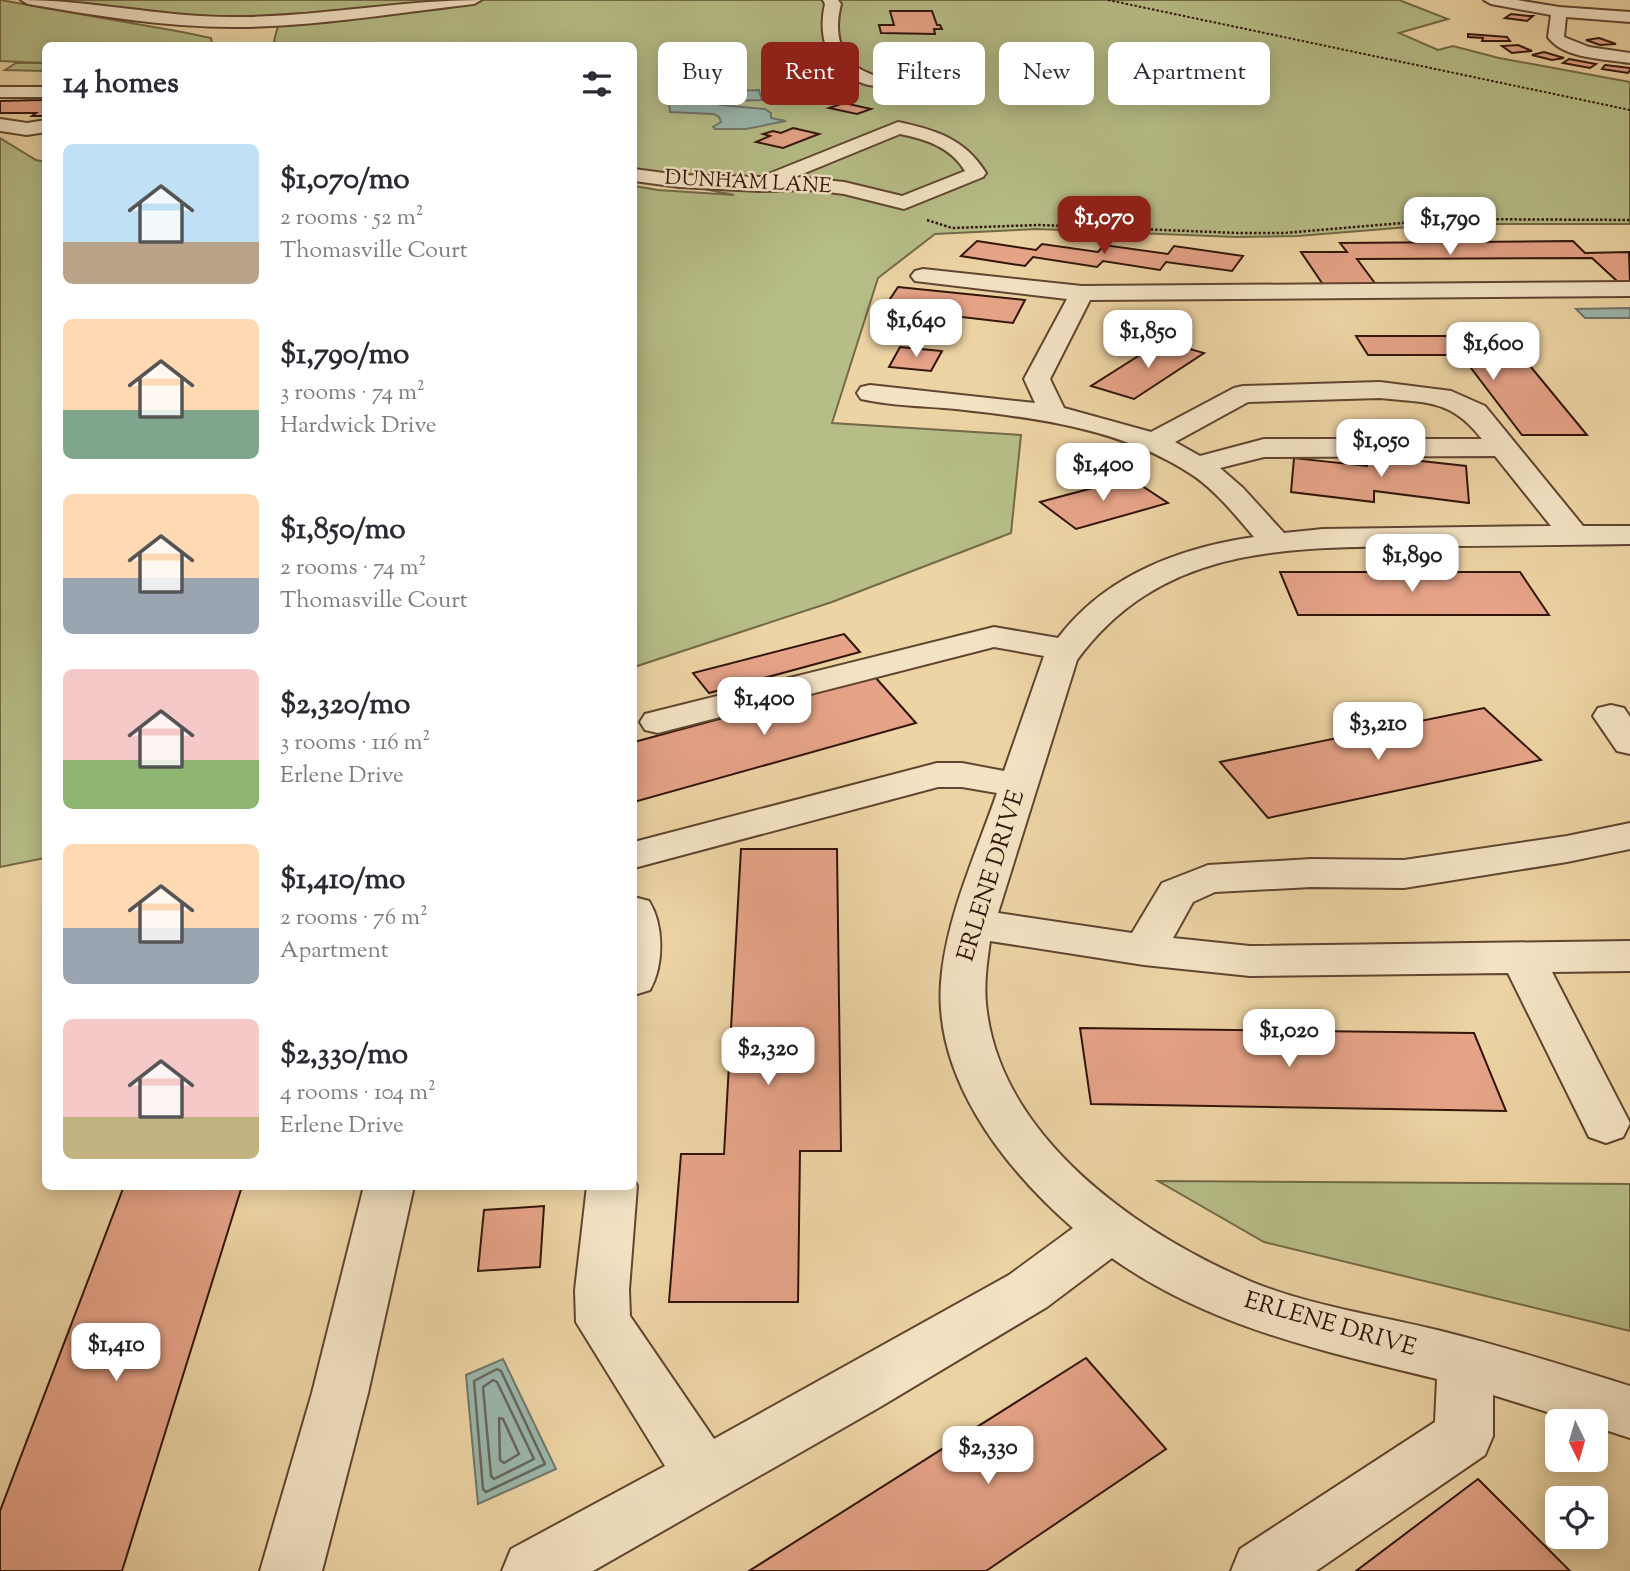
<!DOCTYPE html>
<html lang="en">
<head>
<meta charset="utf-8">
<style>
	:root { --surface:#fff; --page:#f2f2f3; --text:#2b2b33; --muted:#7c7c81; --accent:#8f2418 }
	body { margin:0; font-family:"Sorts Mill Goudy",serif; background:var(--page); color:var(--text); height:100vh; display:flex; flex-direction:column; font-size:26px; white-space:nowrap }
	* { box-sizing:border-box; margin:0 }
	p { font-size:23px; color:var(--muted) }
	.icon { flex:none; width:38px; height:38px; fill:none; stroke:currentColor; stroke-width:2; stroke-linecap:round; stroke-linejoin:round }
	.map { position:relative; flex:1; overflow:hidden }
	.panel { position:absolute; left:42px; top:42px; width:595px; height:1148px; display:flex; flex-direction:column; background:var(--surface); border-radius:10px; box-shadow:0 4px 18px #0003 }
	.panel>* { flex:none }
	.top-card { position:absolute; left:658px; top:42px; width:665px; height:63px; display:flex; gap:14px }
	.needle { width:46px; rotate:175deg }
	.fabs { position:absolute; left:1545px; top:1409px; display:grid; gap:14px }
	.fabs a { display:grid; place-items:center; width:63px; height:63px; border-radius:10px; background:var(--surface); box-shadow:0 4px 18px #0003; font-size:35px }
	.price { position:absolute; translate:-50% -60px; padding:0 16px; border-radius:14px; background:#fff; color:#222; font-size:23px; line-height:46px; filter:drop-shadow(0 2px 4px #0008) }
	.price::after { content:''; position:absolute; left:50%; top:42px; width:21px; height:16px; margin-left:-10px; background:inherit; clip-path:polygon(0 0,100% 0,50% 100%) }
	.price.on { background:var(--accent); color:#fff }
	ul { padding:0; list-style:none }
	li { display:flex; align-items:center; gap:21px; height:175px; padding:0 21px }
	li span { display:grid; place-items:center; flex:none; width:196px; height:140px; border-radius:10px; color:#555 }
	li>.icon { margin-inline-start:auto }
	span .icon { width:84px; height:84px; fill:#fffc; stroke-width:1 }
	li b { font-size:30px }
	h2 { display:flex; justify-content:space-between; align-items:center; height:84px; padding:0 21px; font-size:30px }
	.pill { padding:0 24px; border-radius:10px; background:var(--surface); box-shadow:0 4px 18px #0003; font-size:24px; line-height:63px }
	.pill.on { background:var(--accent); color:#fff }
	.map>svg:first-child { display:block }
	.green { fill:#b6bd87; stroke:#746948; stroke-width:2 }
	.water { fill:#9ab7ac; stroke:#70766b; stroke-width:2 }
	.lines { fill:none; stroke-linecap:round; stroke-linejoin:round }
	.shore { stroke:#66665b; stroke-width:2.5 }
	.building { fill:#e6a388; stroke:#32150a; stroke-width:2 }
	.minor-casing { stroke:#614530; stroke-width:4 }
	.path-far1 { stroke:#32150a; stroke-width:2; stroke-dasharray:2.5 2; stroke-linecap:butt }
	.path { stroke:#32150a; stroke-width:2.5; stroke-dasharray:2.5 2; stroke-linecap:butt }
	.minor { fill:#f3e3c4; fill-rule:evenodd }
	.labels { text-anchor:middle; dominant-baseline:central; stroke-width:5; stroke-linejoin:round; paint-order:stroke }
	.far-street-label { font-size:21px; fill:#32150a; stroke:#f3e3c4 }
	.street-label { font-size:24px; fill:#32150a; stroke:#f3e3c4 }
</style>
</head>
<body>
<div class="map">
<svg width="1630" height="1571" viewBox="0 0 1630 1571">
	<rect width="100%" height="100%" fill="#edd4a4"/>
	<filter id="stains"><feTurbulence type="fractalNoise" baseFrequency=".00286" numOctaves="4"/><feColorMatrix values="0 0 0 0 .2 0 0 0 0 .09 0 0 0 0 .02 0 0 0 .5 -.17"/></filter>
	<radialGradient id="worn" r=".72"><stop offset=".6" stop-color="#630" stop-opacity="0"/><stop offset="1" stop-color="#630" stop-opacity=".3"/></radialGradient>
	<g class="green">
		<polygon points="0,0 182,32 211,38 212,45 46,46 45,71 5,70 16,63 43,63 0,61"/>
		<polygon points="28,0 1399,0 1448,19 1399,33 1438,50 1453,46 1499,58 1630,82 1630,224 1446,224 1298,236 1236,237 1037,229 935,234 878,278 832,423 1021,435 1011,533 832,602 634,667 634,186 658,190 734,195 634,175 634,46 278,45 274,41 279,22 78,9"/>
		<polygon points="0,138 36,160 46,162 45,858 0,867"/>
		<polygon points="1158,1181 1630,1184 1630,1331 1264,1242"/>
	</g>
	<g class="water">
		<polygon points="759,90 762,100 729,101 721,105 765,109 771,113 771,118 786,121 746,129 715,129 713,127 721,122 719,117 714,114 670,112 669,103 699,102 697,92"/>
		<polygon points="1630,308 1630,318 1585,318 1576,309"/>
		<polygon points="503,1359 556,1469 478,1504 466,1375"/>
	</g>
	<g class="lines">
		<g class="shore">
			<polygon points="497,1369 501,1371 545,1464 486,1492 483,1489 474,1381"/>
			<polygon points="493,1380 497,1382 534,1459 494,1479 491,1476 483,1387"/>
			<polygon points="499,1418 503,1419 519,1454 504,1463 500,1460"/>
		</g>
	</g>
	<g class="building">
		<polygon points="890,11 932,11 937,25 940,25 942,29 934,29 935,34 881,33 879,25 894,25"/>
		<polygon points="1511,14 1528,16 1533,16 1527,21 1505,18"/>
		<polygon points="1468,34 1507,37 1510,41 1482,41 1483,38 1468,37"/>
		<polygon points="1599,38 1616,44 1600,45 1586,40"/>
		<polygon points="1518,45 1532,51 1512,53 1502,46"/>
		<polygon points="1544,52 1564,58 1552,60 1532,55"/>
		<polygon points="1569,59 1596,64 1590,68 1563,63"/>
		<polygon points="1605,65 1630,68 1630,70 1628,73 1602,69"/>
		<polygon points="46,97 46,116 32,116 36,113 0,113 0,101 41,100"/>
		<polygon points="844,103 871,109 857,114 829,108"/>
		<polygon points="793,128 819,134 783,148 756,142 770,136 763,134 773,131 781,133"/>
		<polygon points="977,241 1036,250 1042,244 1098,252 1104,245 1168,254 1174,246 1243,256 1232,271 1166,262 1160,270 1103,261 1097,267 1033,257 1025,266 961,256"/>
		<polygon points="1573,241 1585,253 1629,252 1630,282 1618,282 1592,258 1357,259 1377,286 1324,286 1301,252 1347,252 1340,243"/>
		<polygon points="898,287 1025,300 1013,323 884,308"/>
		<polygon points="1356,336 1455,336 1469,355 1521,355 1587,435 1522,435 1461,355 1368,355"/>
		<polygon points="1162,341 1204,353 1134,399 1091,386"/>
		<polygon points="900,347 942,351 931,371 889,367"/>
		<polygon points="1367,455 1466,466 1469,503 1374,491 1374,502 1291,492 1294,458 1367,466"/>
		<polygon points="1130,478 1168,503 1076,529 1040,502"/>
		<polygon points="1280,572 1520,572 1549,615 1298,615"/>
		<polygon points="844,634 860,652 709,693 693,673"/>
		<polygon points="875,677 916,723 634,802 634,742"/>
		<polygon points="1484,708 1541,760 1268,818 1220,762"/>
		<polygon points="741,849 837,849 841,1151 800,1151 798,1302 669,1302 681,1154 724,1154"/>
		<polygon points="1080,1028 1474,1033 1506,1111 1091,1104"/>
		<polygon points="124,1186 242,1186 122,1571 0,1571 0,1511"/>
		<polygon points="544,1206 540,1267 478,1271 484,1210"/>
		<polygon points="1086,1358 1166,1449 986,1571 749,1571"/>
		<polygon points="1478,1479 1570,1571 1356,1571"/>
	</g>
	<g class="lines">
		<g class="minor-casing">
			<g id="minor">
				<path d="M21 0C93 0 165 18 238 17 319 17 400 0 481 0L474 4C396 13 319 26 240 27 169 28 98 16 28 4Z"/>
				<path d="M823 0H838L841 4C835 27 837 52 857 67 865 73 875 74 882 81L879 85C871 87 865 84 857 81 826 68 818 34 825 4Z"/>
				<path d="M1484 0H1517L1559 7 1630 12V22L1566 17 1564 37 1589 47 1630 53V63C1606 59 1563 59 1548 37L1551 15 1491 4Z"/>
				<rect x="0" y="87" width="46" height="10"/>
				<polygon points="0,119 27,123 46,120 46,132 27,135 0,131"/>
				<path d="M898 122C936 130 965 139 986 173L983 177 904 209 844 194 812 190 759 191 679 187 634 181V169L679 175 761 177ZM900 134C925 139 951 147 965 171L902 196 844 182 795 177Z"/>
				<path d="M923 269 1082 286 1630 282V296L1090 300 1050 379 1064 408 1151 432 1234 388 1243 386 1380 382 1451 391 1485 406 1583 526H1630V544C1561 545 1492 546 1423 546 1291 548 1164 542 1077 660L998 913 1132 933 1162 883 1208 865 1311 859 1404 860 1567 836 1630 823V849L1567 862 1404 888 1311 887 1215 892 1193 902 1173 938 1250 946 1630 941V971L1552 972 1630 1123 1623 1137 1606 1143 1589 1137 1508 973 1250 976 1144 965 990 941C987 962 984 983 986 1004 999 1138 1139 1234 1252 1282 1311 1306 1375 1315 1437 1330 1502 1346 1566 1366 1630 1386V1438L1596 1427V1421H1576L1493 1395V1436L1485 1455 1316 1571H1231L1240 1549 1435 1422 1437 1379C1323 1351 1209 1327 1112 1258L1047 1307 880 1407 593 1571H502L511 1549 665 1466 576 1322 575 1290 587 1186H634V1179L637 1186 629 1290 630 1316 714 1439 1009 1275 1073 1228C1002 1166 929 1073 942 972 949 911 977 851 997 793L962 787H938L634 868V842L937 763H962L1004 771 1044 656 994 647 658 733 645 730 640 722 645 714 994 627 1058 638C1105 576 1178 548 1254 537 1236 516 1217 492 1194 476 1124 429 1038 418 956 409 924 406 891 406 861 399L857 393 861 387 870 385 1035 403 1024 379 1067 299 915 281 911 276 915 271ZM1380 398C1427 403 1451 399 1482 439H1264L1200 456 1175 442 1248 402ZM1495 456 1551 526 1323 529 1284 533 1243 488 1220 468 1264 457Z"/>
				<polygon points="1611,705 1624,708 1630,717 1630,754 1617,751 1593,716 1598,708"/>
				<path d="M634 897 649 901C664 925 664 965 650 990L634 995Z"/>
				<polygon points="364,1186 414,1186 368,1393 322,1571 260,1571 312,1393"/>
			</g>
		</g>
		<polyline class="path-far1" points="1108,0 1630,110"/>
		<polyline class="path" points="927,220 952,228 1039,225 1238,233 1284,233 1450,219 1630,220"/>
		<use href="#minor" class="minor"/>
	</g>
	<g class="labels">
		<g class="far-street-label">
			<text transform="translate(748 183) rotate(3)">DUNHAM LANE</text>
		</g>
		<g class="street-label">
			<text transform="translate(992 876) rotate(-73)">ERLENE DRIVE</text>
			<text transform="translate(1330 1325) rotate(16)">ERLENE DRIVE</text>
		</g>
	</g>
	<rect width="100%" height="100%" filter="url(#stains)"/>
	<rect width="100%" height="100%" fill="url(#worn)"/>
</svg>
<div class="fabs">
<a><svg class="needle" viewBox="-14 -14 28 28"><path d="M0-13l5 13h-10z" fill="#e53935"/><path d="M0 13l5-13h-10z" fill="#7c7c81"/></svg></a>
<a><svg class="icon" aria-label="locate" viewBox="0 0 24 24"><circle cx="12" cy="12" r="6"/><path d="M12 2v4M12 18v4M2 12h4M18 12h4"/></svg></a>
</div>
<b class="price on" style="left:1104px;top:256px">$1,070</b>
<b class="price" style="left:1450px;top:257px">$1,790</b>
<b class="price" style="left:916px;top:359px">$1,640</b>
<b class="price" style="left:1148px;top:370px">$1,850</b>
<b class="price" style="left:1493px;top:382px">$1,600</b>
<b class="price" style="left:1381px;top:479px">$1,050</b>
<b class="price" style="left:1103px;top:503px">$1,400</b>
<b class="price" style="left:1412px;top:594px">$1,890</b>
<b class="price" style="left:764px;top:737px">$1,400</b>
<b class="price" style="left:1378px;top:762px">$3,210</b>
<b class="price" style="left:1289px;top:1069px">$1,020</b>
<b class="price" style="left:768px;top:1087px">$2,320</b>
<b class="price" style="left:116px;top:1383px">$1,410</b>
<b class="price" style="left:988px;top:1486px">$2,330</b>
<div class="top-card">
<a class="pill">Buy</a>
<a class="pill on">Rent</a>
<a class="pill">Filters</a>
<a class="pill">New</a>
<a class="pill">Apartment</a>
</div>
<section class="panel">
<h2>14 homes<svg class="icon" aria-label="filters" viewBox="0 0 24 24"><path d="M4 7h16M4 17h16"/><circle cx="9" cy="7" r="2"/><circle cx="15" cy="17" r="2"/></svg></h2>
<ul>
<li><span style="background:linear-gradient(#bfe0f5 70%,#b9a48a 0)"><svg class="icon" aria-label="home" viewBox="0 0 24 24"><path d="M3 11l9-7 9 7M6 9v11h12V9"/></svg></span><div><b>$1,070/mo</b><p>2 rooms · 52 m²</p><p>Thomasville Court</p></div></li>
<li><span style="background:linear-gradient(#ffd9b3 65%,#7fa58c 0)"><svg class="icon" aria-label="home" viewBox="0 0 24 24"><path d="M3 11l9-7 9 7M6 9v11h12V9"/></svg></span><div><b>$1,790/mo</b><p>3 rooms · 74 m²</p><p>Hardwick Drive</p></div></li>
<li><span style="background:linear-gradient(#ffd9b3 60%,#9aa5b1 0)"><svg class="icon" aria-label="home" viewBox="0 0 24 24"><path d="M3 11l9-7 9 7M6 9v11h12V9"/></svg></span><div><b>$1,850/mo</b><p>2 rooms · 74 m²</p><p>Thomasville Court</p></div></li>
<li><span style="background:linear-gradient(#f6c9c9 65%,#8fb573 0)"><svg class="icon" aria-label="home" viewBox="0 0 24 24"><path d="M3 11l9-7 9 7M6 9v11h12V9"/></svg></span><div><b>$2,320/mo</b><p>3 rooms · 116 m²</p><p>Erlene Drive</p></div></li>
<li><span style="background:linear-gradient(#ffd9b3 60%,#9aa5b1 0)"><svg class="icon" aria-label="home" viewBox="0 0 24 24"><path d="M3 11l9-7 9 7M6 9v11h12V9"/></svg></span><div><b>$1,410/mo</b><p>2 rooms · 76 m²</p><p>Apartment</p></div></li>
<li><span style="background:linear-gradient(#f6c9c9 70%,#c2b280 0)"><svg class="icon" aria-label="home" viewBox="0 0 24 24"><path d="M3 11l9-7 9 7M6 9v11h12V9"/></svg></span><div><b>$2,330/mo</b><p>4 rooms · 104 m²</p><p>Erlene Drive</p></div></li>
</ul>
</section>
</div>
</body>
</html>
